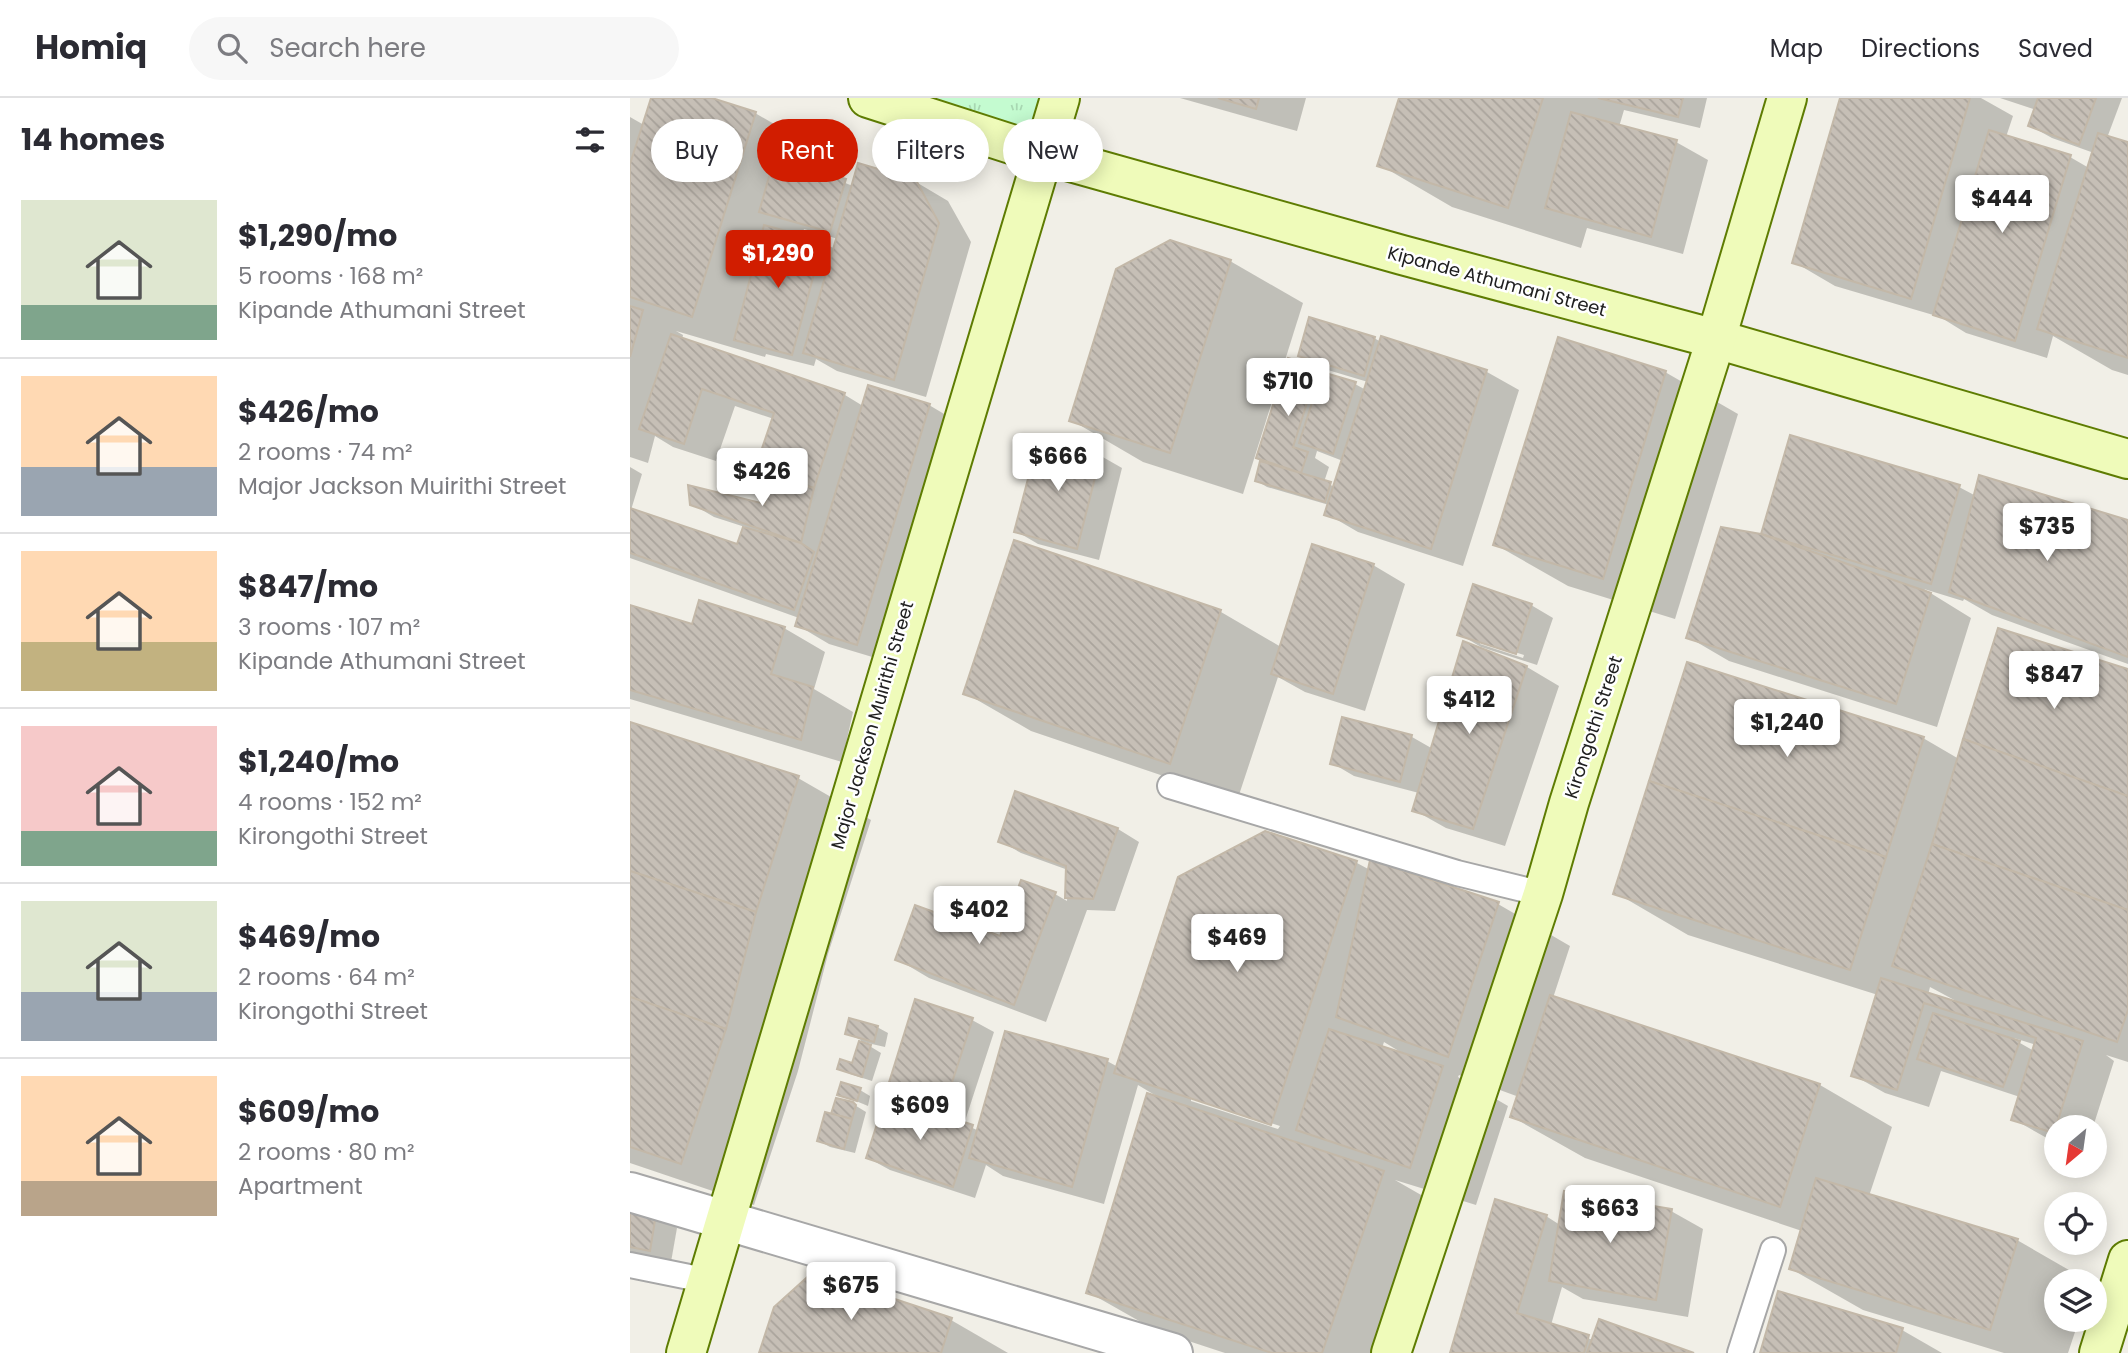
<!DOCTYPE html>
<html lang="en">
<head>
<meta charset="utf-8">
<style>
	:root { --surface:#fff; --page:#f7f7f7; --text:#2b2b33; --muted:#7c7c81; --line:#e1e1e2; --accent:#d11d00 }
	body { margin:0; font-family:Poppins,sans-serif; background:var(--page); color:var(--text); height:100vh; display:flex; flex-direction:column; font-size:26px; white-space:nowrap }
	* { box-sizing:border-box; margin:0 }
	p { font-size:23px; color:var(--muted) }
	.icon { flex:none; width:38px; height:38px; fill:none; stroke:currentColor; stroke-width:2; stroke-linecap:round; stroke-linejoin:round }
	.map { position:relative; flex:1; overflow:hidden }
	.drawer { display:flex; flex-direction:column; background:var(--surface); width:630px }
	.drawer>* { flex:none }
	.hud { position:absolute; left:21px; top:21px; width:665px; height:63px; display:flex; gap:14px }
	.needle { width:46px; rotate:209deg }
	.fabs { position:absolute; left:1414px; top:1017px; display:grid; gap:14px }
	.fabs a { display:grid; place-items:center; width:63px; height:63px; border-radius:50%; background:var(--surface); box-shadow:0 4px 18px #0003; font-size:35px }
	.price { position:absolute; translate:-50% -60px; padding:0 16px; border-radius:7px; background:#fff; color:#222; font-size:23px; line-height:46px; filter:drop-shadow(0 2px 4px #0008) }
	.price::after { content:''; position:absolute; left:50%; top:42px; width:21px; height:16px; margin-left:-10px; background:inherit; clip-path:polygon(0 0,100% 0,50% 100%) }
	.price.active { background:var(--accent); color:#fff }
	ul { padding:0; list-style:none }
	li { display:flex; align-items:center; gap:21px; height:175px; padding:0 21px }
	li+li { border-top:2px solid var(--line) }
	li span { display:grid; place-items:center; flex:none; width:196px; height:140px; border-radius:0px; color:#555 }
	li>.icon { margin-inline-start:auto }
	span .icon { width:84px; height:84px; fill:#fffc; stroke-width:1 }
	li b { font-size:30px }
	h2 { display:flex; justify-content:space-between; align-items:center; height:84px; padding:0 21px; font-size:30px }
	.pill { padding:0 24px; border-radius:32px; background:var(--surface); box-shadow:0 4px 18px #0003; font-size:24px; line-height:63px }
	.pill.active { background:var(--accent); color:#fff }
	header { display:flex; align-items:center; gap:42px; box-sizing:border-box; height:98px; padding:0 35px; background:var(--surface); border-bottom:2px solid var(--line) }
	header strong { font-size:33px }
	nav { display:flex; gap:38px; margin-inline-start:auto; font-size:24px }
	.search { width:490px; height:63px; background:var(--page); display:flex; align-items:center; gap:18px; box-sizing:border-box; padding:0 24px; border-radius:38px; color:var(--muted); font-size:26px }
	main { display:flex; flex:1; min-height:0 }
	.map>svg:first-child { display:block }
	.park { fill:url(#park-tufts) }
	.shadow { fill:#0003; fill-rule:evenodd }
	.building { fill:url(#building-back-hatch); stroke:#c3b8a8; stroke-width:2 }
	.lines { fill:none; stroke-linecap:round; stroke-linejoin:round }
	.lane-casing { stroke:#a7a7a7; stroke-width:28 }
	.street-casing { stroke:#a7a7a7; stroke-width:42 }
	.secondary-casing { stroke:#5e7c02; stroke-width:42 }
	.lane { stroke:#fff; stroke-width:24 }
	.street { stroke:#fff; stroke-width:38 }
	.secondary { stroke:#effbba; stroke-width:38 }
	.labels { text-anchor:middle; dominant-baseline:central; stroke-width:5; stroke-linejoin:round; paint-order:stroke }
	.street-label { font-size:18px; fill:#202020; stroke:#fff }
</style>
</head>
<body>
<header>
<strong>Homiq</strong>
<div class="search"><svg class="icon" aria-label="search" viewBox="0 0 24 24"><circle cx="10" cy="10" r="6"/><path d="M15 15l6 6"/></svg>Search here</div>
<nav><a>Map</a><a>Directions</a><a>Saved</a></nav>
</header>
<main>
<section class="drawer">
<h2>14 homes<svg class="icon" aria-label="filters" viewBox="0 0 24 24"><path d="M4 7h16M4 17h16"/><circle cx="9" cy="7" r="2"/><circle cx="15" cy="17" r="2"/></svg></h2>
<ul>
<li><span style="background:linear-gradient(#dfe7d0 75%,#7fa58c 0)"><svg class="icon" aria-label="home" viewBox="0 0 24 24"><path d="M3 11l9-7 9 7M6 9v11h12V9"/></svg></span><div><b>$1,290/mo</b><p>5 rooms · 168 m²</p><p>Kipande Athumani Street</p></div></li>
<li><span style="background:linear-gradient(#ffd9b3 65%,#9aa5b1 0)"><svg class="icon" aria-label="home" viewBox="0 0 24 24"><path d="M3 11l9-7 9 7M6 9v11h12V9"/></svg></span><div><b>$426/mo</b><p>2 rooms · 74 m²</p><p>Major Jackson Muirithi Street</p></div></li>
<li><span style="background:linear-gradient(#ffd9b3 65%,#c2b280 0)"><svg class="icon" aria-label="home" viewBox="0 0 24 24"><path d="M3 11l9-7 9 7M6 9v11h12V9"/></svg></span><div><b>$847/mo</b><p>3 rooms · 107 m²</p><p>Kipande Athumani Street</p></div></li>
<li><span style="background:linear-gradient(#f6c9c9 75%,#7fa58c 0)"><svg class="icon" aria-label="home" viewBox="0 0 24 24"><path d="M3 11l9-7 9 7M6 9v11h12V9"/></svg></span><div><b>$1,240/mo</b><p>4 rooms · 152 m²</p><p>Kirongothi Street</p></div></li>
<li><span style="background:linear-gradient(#dfe7d0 65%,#9aa5b1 0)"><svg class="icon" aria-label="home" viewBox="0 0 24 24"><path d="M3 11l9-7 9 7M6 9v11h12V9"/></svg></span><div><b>$469/mo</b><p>2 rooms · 64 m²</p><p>Kirongothi Street</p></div></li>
<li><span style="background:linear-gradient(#ffd9b3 75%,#b9a48a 0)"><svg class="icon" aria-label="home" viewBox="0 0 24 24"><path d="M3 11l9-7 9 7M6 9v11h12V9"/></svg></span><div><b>$609/mo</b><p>2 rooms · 80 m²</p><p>Apartment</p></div></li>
</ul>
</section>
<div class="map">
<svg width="1498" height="1255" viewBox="0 0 1498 1255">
	<defs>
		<pattern id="park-tufts" width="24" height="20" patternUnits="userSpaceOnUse" patternTransform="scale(1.75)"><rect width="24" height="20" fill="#c4fbd0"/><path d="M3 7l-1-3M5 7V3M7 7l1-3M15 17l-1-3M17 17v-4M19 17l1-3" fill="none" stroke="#a8d7b2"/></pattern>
		<pattern id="building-back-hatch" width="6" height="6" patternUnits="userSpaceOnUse" patternTransform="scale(1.75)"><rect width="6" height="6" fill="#c6bfb6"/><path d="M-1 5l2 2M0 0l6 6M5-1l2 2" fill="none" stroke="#aaa49c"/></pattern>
	</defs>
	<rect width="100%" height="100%" fill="#f1efe7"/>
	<polygon class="park" points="238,0 431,0 412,56"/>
	<g class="shadow">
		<path d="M23 0H76L125 15 198 57 192 76 223 88 286 84 318 103 341 144 296 299 207 273 186 261 184 268 136 256 135 259 46 233 53 237 52 242 215 297 233 308 299 307 331 326 259 564 199 546 167 527 169 520 0 460V369L12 376 1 412 108 448 115 429 84 419 62 406 137 409 150 383 127 370 144 321 105 308 86 363 43 349 25 338 18 365 0 359V210H5L0 207V19L14 27ZM174 131 208 141 205 151 192 144 172 139Z"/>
		<polygon points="550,0 676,0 667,33"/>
		<polygon points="771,0 1077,0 1070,30 994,12 989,29 1046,44 1078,62 1053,156 957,130 951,150 822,109 750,67"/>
		<polygon points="1212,0 1351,0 1383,18 1376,39 1440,59 1459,70 1464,55 1422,40 1400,28 1406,12 1370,0 1492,0 1477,40 1498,46 1498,277 1482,272 1423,238 1417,260 1336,235 1310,219 1205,188 1164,164"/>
		<polygon points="600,163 673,205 613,396 513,364 441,322"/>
		<path d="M744 240 751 244 752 240 857 274 889 292 833 468 728 434 697 416 699 407 637 389 627 383 641 367 628 359 659 262 725 286 736 292 738 284 691 270 670 257ZM687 353 713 363 705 389 694 384 699 369 685 360Z"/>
		<polygon points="1035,274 1108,316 1045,521 938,488 866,447"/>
		<polygon points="1161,339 1329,389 1346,398 1498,424 1498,566 1362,517 1334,501 1333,503 1294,491 1341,520 1307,629 1099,563 1058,539 1132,438"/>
		<polygon points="410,341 471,358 492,370 469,462 408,446 386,433"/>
		<polygon points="385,444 591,514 651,549 743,467 775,486 735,613 675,594 648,579 607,703 401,633 335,595"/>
		<path d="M901 507 923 520 907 567 851 549 829 536ZM850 543 894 557 893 560 850 546Z"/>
		<polygon points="0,509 63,528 154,530 195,554 184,591 223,614 212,664 0,601"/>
		<polygon points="834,546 897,569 929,588 875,748 816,730 784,712 789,695 724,678 702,665 714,621 782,639 803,651"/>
		<path d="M1498 572V964L1476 957 1484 963 1463 1029H1426V1043L1415 1039 1383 1021 1390 999 1311 973 1299 1009 1255 995 1223 977 1248 897 1058 837 986 795 1293 640 1329 661ZM1300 889 1328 904 1298 897ZM1384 940 1406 947 1404 953 1383 941Z"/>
		<polygon points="0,626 168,680 241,722 198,856 168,973 124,1107 0,1065"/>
		<polygon points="386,695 488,731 509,744 485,813 457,812 416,924 299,880 267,861 371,841 425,796 437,803 438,772 391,755 370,743"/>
		<path d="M635 734 727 765 740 772 868 806 940 848 923 900 1190 987 1262 1029 1239 1098 1387 1142 1458 1183H1426V1222H1449L1438 1255H1374L1233 1212 1161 1171 1172 1133 955 1060 882 1019 889 999 829 977 828 979 878 1008 846 1107 765 1082 819 1113 771 1255H595L525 1232 458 1194 528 999 508 987 474 1106 373 1078 356 1067 345 1100 260 1072 238 1060 280 1006 258 993 342 922 364 934 334 1026 349 1033 477 963 488 969ZM754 944 772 955 752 950ZM561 999 650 1028 648 1031 561 1003Z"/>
		<polygon points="247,929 258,935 255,949 233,944 251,955 242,983 220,976 209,970 224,967 231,942 217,936"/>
		<polygon points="230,992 240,998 238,1008 209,996"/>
		<polygon points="223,1006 236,1014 225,1055 200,1049 189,1043 202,1018"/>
		<polygon points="0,1112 26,1118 47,1130 41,1164 0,1156"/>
		<polygon points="1041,1113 1073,1131 1058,1219 953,1201 932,1189 921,1227 963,1242 1059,1255 821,1255 916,1118 930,1127"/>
		<polygon points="321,1222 378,1255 130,1255"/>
		<polygon points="1272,1232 1312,1255 1132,1255"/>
	</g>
	<g class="building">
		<polygon points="21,0 82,0 126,14 62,219 0,199 0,66"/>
		<polygon points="588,0 629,0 626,11"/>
		<polygon points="769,0 913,0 878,110 747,68"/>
		<polygon points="968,0 1053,0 1048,19"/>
		<polygon points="1210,0 1340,0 1281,201 1162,165"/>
		<polygon points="1408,0 1466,0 1449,47 1398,28"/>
		<polygon points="941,14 1047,42 1021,139 915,110"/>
		<polygon points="1359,32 1441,57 1385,243 1303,217"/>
		<polygon points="1468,35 1498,44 1498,260 1407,231"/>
		<polygon points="144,61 216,81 200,134 129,114"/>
		<polygon points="228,65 286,82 309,125 264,282 173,255"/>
		<polygon points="134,127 193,143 162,257 104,242"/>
		<polygon points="540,142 601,162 540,355 439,323 486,171"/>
		<polygon points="0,208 13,212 0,259"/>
		<polygon points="679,219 745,239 734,278 668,258"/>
		<polygon points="41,236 215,295 184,390 125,371 144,315 72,291 54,346 9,331"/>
		<polygon points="751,238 857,272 801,451 694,417"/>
		<polygon points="928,239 1036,273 973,481 863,447"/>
		<polygon points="658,260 688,270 663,349 678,354 671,375 626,360"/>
		<polygon points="692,274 726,284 703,356 669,345"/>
		<polygon points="238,287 300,306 227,547 165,528"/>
		<polygon points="1160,337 1330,387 1301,486 1131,436"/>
		<polygon points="409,339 471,356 447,451 384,434"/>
		<polygon points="630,363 701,384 695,404 625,383"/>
		<polygon points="1349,377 1498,422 1498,559 1319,494"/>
		<polygon points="138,379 184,390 171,445 60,407 58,387 135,406"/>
		<polygon points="0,410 107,446 113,429 171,445 184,454 164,512 0,455"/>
		<polygon points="1091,429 1131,436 1301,495 1266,606 1056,540"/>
		<polygon points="384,442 591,512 540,666 333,596"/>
		<polygon points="682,446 744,466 703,596 641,576"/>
		<polygon points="843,486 902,506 886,556 827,537"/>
		<polygon points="69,502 155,529 141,576 183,589 171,642 0,592 0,507 62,526"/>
		<polygon points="1368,530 1498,571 1498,698 1333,641"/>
		<polygon points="833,543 897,568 843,731 782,713"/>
		<polygon points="1057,564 1294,639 1256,759 1019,683"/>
		<polygon points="712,619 782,637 770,684 700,666"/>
		<polygon points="0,624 169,678 126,814 0,773"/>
		<polygon points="1333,641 1498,698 1498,812 1302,746"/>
		<polygon points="1019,683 1256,759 1220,872 983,796"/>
		<polygon points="385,693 488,730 463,801 435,800 436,768 368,744"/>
		<polygon points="635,733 727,763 641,1027 484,975 548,779"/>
		<polygon points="1302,746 1498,812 1498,912 1487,944 1262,868"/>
		<polygon points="740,762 869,804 818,959 706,919"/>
		<polygon points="0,773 126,814 96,931 0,899"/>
		<polygon points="391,782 426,794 384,907 265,862 285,807 370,838"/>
		<polygon points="1251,880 1453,943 1424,1035 1381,1022 1406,940 1294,905 1267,992 1221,978"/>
		<polygon points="920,897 1190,986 1150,1109 880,1019"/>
		<polygon points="0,899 96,931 51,1066 0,1049"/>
		<polygon points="285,901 343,920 313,1012 256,994"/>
		<polygon points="1303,915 1390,943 1373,989 1287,961"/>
		<polygon points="219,920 248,928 244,944 215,936"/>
		<polygon points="699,931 813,968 780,1070 666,1032"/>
		<polygon points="375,933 478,961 442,1089 339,1060"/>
		<polygon points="229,943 241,947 232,979 207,971 210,961 222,965"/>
		<polygon points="211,984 231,990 227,1003 207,997"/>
		<polygon points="517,995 754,1073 692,1255 642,1255 456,1195"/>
		<polygon points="256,998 343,1027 323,1089 236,1060"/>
		<polygon points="206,1000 223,1004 226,1007 222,1021 201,1016"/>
		<polygon points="195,1014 222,1021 214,1051 187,1043"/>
		<polygon points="1186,1080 1388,1141 1360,1232 1159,1171"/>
		<polygon points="934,1093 1042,1111 1026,1202 919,1183"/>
		<polygon points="865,1101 917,1117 887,1215 959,1237 954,1255 820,1255"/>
		<polygon points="0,1111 26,1116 20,1153 0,1149"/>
		<polygon points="183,1174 322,1220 311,1255 129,1255 144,1209"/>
		<polygon points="1148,1193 1273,1230 1266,1255 1130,1255"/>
		<polygon points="969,1221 1064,1255 957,1255"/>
	</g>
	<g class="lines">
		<g class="lane-casing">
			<g id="lane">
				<polyline points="540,688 827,775 913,796"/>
				<polyline points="0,1167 79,1183"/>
				<polyline points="1110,1255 1143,1152"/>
			</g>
		</g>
		<g class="street-casing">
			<polyline id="street" points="0,1094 543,1255"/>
		</g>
		<g class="secondary-casing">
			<g id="secondary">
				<polyline points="238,0 412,56 772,157 1086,241 1498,361"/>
				<polyline points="56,1255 430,0"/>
				<polyline points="761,1255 913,796 939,705 1086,241 1157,0"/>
				<polyline points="1469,1255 1498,1162"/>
			</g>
		</g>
		<use href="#lane" class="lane"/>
		<use href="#street" class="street"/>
		<use href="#secondary" class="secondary"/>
	</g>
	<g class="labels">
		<g class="street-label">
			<text transform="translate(867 183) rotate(15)">Kipande Athumani Street</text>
			<text transform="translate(242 627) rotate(-74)">Major Jackson Muirithi Street</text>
			<text transform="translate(963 629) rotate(-72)">Kirongothi Street</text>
		</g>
	</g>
</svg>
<div class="fabs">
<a><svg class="needle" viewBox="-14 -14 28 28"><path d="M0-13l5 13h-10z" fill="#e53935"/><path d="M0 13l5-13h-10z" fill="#7c7c81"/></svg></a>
<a><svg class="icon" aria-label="locate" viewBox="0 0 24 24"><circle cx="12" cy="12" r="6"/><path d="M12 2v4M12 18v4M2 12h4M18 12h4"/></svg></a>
<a><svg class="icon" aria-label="layers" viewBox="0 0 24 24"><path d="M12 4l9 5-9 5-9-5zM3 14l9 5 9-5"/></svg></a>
</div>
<b class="price" style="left:1372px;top:137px">$444</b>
<b class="price active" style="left:148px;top:192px">$1,290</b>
<b class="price" style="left:658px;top:320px">$710</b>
<b class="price" style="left:428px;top:395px">$666</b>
<b class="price" style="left:132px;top:410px">$426</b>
<b class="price" style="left:1417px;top:465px">$735</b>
<b class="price" style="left:1424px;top:613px">$847</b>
<b class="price" style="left:839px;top:638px">$412</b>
<b class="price" style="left:1157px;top:661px">$1,240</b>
<b class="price" style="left:349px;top:848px">$402</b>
<b class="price" style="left:607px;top:876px">$469</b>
<b class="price" style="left:290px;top:1044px">$609</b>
<b class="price" style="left:980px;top:1147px">$663</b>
<b class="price" style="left:221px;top:1224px">$675</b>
<div class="hud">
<a class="pill">Buy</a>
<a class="pill active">Rent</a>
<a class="pill">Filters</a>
<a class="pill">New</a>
</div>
</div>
</main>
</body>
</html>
